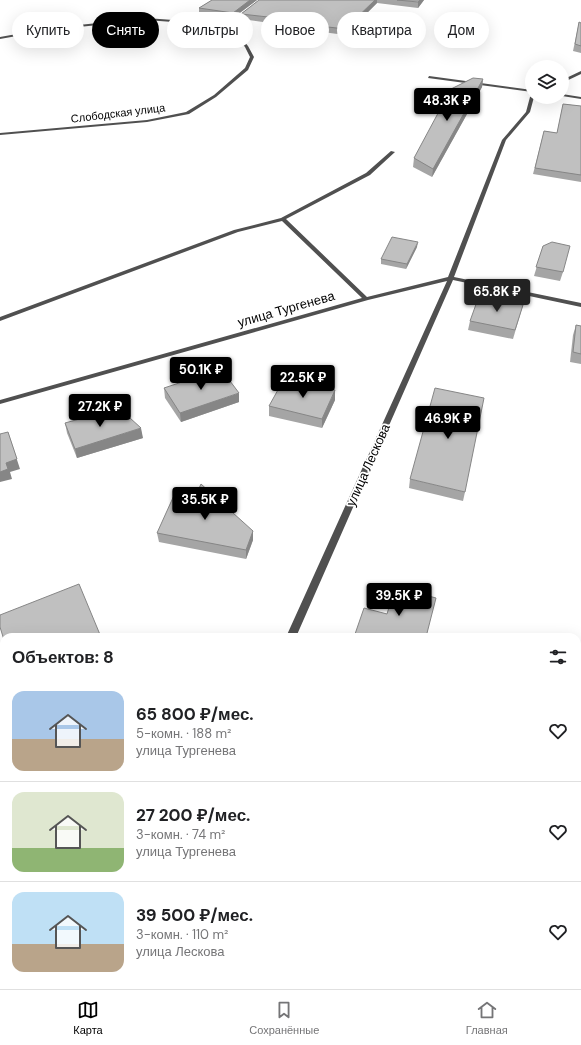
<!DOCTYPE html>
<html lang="ru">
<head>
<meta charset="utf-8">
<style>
	:root { --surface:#fff; --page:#f6f6f6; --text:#202124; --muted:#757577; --line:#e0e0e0; --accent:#000 }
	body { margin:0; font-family:"DM Sans",sans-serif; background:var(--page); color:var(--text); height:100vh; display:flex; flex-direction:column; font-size:15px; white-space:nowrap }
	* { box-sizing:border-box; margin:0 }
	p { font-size:13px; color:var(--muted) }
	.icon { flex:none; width:22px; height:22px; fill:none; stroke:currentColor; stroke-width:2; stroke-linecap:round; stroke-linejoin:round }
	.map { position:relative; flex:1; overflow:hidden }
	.details { position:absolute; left:0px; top:633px; width:581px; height:356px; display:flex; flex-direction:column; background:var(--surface); border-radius:12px 12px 0 0; box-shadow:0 4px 16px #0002 }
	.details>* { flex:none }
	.top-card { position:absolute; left:12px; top:12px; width:557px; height:36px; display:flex; gap:8px }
	.buttons { position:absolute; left:525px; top:60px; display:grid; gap:8px }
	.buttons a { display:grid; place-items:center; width:44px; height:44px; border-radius:50%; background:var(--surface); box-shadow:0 4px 16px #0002; font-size:20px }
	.price { position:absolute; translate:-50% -34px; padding:0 9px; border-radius:4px; background:var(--accent); color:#fff; font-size:13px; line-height:26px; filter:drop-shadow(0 1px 2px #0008) }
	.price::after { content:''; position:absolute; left:50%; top:24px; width:12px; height:9px; margin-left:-6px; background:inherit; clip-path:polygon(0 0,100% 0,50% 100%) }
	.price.active { background:#222; color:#fff }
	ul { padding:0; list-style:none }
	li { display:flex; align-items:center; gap:12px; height:100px; padding:0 12px }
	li+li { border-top:1px solid var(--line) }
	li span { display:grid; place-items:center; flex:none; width:112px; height:80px; border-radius:12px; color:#555 }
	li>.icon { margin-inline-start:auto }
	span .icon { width:48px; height:48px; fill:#fffc; stroke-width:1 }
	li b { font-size:17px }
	h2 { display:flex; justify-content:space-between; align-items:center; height:48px; padding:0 12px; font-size:17px }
	.tag { padding:0 14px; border-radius:18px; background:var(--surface); box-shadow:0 4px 16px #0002; font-size:14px; line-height:36px }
	.tag.active { background:var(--accent); color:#fff }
	.tabs { display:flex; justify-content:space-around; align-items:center; height:56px; border-top:1px solid var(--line); background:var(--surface); font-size:11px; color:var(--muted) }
	.tabs a { display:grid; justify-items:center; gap:2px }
	.tabs .active { color:var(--accent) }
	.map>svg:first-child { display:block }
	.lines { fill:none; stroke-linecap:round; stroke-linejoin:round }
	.street { fill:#505050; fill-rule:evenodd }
	.wall { fill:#a5a5a5 }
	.shaded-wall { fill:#868686 }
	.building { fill:#c0c0c0; stroke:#868686 }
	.labels { text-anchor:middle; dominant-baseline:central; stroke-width:3.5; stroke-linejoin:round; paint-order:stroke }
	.far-street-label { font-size:11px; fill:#000; stroke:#fff }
	.street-label { font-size:13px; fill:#000; stroke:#fff }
</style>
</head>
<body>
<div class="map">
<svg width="581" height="989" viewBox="0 0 581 989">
	<rect width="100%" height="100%" fill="#fff"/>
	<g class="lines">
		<g class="street">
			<polygon points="260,0 264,0 230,25 248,46 254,57 248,70 216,97 189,114 147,122 0,135 0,133 147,120 186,112 214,95 245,68 250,57 245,47 227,26 146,20 50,30 0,39 0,37 50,28 146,18 227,24"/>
			<polygon points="581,71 581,74 562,83 562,80"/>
			<polygon points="429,76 532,90 532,92 428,78"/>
			<polygon points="562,94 581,97 581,99 562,96"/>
			<polygon points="532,96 532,97 534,97 530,112 506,140 454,277 581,303 581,307 453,280 296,637 286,637 447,281 368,300 0,404 0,400 362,298 282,221 238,232 0,321 0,317 234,230 281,218 366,173 391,151 395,152 370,175 286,219 367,297 448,277 502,140 526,112 530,97"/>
			<polygon points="577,765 581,766 581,777 577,776"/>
			<polygon points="4,775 4,786 0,787 0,776"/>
			<polygon points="83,985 96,985 95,989 82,989"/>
		</g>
	</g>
	<g class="wall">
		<polygon points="212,0 257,0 233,18 199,13 199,8"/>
		<polygon points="259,0 424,0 418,8 377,3 345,35 285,27 277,24 241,19 241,14"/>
		<polygon points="579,22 581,23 581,53 573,51"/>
		<polygon points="483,79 482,87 432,177 413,167 414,158"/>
		<polygon points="563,104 581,106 581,182 533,174 544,131 557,133"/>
		<polygon points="543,246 563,272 560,281 534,276"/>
		<polygon points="417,247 406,269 381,264 381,259"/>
		<polygon points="523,305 513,339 468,330 470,321"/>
		<polygon points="576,325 581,326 581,364 570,362 573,335"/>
		<polygon points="164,388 239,402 181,422 165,398"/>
		<polygon points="335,400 322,428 269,416 269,406"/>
		<polygon points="65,423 143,438 77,458 67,433"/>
		<polygon points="410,479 465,492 463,501 409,488"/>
		<polygon points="196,495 253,531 253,540 246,559 159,542 157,533"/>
		<polygon points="577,671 581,672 581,728 577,727"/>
		<polygon points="4,838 4,920 0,918 0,845"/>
	</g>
	<g class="shaded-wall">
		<polygon points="250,0 257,0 233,18 233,13"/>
		<polygon points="375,0 377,0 377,3 345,35 345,29"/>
		<polygon points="420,0 424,0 418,8 418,2"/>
		<polygon points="483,79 482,87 432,177 433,169"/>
		<polygon points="418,242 417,247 406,269 407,264"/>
		<polygon points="335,390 335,400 322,428 322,419"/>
		<polygon points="239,393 239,402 181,422 180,413"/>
		<polygon points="141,428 143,438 77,458 75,449"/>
		<polygon points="8,432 20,469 10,472 12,479 0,482 0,472 6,463"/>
		<polygon points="253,531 253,540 246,559 246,550"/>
	</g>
	<g class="building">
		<polygon points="212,0 250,0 233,13 199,8"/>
		<polygon points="259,0 375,0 345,29 285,22 277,18 241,14"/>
		<polygon points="397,0 420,0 418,2"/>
		<polygon points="579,22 581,23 581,46 575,44"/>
		<polygon points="473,78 483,79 433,169 414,158 451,89"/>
		<polygon points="563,104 581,106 581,175 535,168 544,131 557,133"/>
		<polygon points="392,237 418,242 407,264 381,259"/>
		<polygon points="552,242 570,246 563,272 536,267 543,246"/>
		<polygon points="479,296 523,305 515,330 470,321"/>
		<polygon points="576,325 581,326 581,354 573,352"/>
		<polygon points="221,369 239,393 180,413 164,388"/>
		<polygon points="284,379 335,390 322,419 269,406"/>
		<polygon points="435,388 484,398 465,492 410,479"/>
		<polygon points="119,408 141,428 75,449 65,423"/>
		<polygon points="8,432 17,459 6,463 8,469 0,472 0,434"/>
		<polygon points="201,484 253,531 246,550 157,533 176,491 196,495"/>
		<polygon points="79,584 101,637 4,637 4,640 0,627 0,615"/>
		<polygon points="395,587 436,598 426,637 354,637 364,608 387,614"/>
		<polygon points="577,671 581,672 581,719 577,718"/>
		<polygon points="4,838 4,917 0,915 0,845"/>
		<polygon points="577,869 581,870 581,886 577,919"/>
	</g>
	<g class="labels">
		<g class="far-street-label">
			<text transform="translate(118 113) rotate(-7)">Слободская улица</text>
		</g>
		<g class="street-label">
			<text transform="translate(286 309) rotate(-16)">улица Тургенева</text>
			<text transform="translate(368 465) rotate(-66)">улица Лескова</text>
		</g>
	</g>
</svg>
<div class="buttons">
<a><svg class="icon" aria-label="layers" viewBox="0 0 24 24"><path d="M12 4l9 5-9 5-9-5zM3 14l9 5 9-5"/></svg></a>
</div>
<b class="price" style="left:447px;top:122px">48.3K ₽</b>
<b class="price active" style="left:497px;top:313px">65.8K ₽</b>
<b class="price" style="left:201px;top:391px">50.1K ₽</b>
<b class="price" style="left:303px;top:399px">22.5K ₽</b>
<b class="price" style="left:100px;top:428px">27.2K ₽</b>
<b class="price" style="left:448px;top:440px">46.9K ₽</b>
<b class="price" style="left:205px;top:521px">35.5K ₽</b>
<b class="price" style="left:399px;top:617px">39.5K ₽</b>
<div class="top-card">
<a class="tag">Купить</a>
<a class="tag active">Снять</a>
<a class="tag">Фильтры</a>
<a class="tag">Новое</a>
<a class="tag">Квартира</a>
<a class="tag">Дом</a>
</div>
<section class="details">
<h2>Объектов: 8<svg class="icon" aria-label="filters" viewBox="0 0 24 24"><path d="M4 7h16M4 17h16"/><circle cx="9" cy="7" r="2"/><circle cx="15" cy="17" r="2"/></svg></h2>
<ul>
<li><span style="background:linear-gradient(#a9c7e8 60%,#b9a48a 0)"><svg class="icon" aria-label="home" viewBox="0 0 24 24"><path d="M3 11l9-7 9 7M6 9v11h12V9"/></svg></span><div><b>65 800 ₽/мес.</b><p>5-комн. · 188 m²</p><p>улица Тургенева</p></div><svg class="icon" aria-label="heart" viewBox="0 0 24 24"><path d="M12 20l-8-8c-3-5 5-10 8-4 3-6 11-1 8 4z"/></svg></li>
<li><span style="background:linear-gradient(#dfe7d0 70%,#8fb573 0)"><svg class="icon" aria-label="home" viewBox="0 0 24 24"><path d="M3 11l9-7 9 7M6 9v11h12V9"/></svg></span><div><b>27 200 ₽/мес.</b><p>3-комн. · 74 m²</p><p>улица Тургенева</p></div><svg class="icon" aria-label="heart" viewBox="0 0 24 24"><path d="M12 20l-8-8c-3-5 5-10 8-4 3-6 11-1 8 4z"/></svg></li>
<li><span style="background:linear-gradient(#bfe0f5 65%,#b9a48a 0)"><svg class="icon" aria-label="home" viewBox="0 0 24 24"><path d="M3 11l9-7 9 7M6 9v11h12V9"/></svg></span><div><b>39 500 ₽/мес.</b><p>3-комн. · 110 m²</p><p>улица Лескова</p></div><svg class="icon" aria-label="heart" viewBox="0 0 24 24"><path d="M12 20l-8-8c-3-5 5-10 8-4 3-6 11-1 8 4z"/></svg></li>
</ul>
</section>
</div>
<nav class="tabs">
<a class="active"><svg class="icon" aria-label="map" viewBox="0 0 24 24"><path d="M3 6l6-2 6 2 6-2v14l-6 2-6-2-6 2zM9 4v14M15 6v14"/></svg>Карта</a>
<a><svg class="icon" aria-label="saved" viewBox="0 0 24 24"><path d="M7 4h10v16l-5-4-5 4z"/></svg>Сохранённые</a>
<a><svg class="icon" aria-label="home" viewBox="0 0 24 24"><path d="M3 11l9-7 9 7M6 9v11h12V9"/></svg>Главная</a>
</nav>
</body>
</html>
